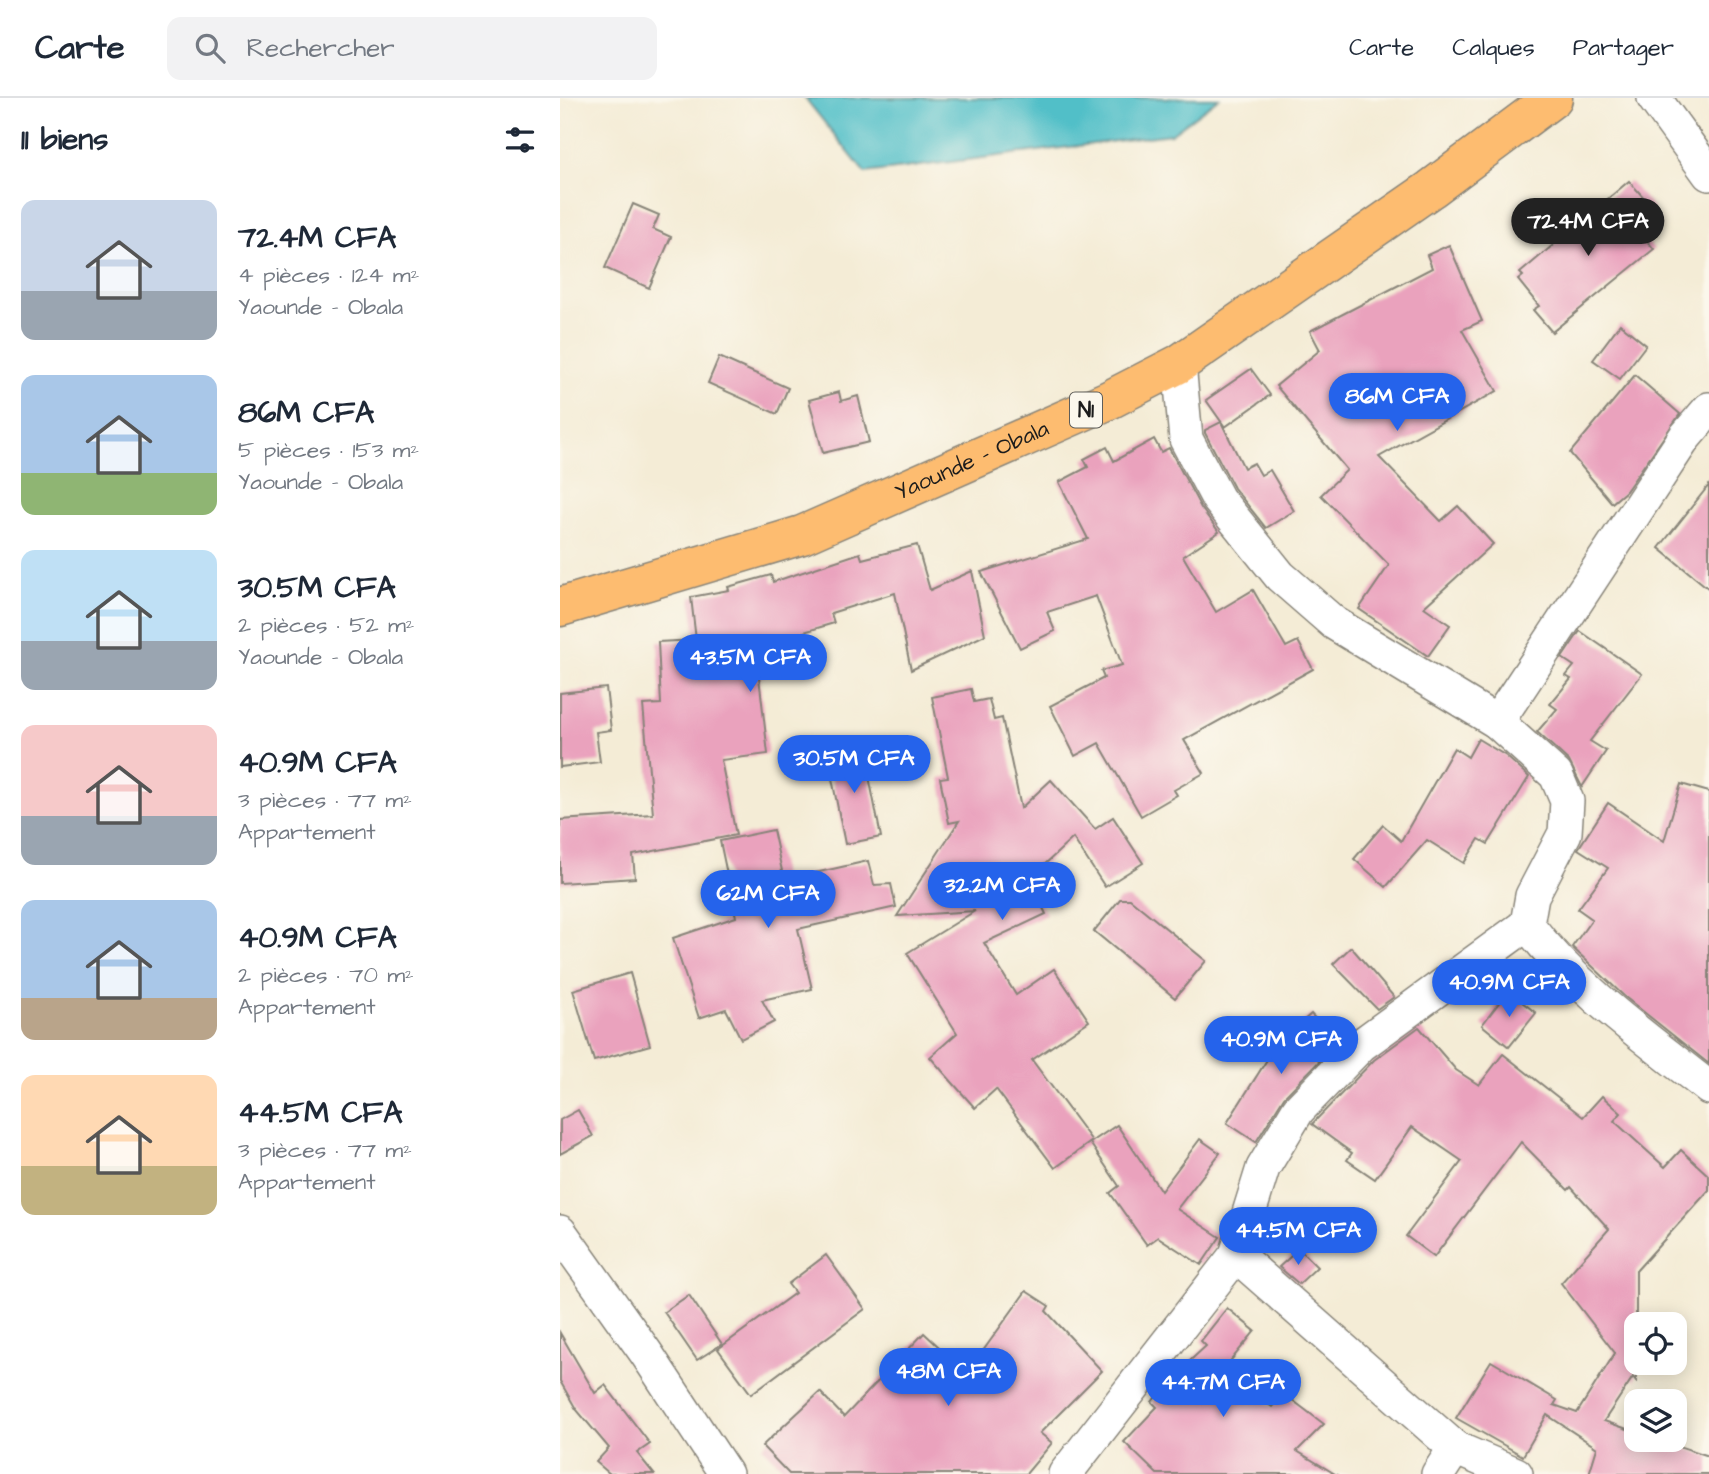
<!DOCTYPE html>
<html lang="fr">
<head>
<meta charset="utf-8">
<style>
	:root { --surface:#fff; --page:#f2f2f3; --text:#1f2937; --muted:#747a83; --line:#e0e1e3; --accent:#2563eb }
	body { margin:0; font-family:"Architects Daughter",sans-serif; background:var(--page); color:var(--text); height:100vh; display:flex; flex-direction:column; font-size:26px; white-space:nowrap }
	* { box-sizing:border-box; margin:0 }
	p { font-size:23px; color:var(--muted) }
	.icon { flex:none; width:38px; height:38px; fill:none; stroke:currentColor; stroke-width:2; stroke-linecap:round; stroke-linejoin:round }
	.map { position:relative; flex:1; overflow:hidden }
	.side { display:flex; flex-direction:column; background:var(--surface); width:560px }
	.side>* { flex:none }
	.buttons { position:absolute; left:1064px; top:1214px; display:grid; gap:14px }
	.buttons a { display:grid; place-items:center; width:63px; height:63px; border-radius:14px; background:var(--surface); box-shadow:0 4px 18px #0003; font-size:35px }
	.price { position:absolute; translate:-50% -60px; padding:0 16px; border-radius:24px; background:var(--accent); color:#fff; font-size:23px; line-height:46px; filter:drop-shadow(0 2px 4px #0008) }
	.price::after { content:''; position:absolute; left:50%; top:42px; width:21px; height:16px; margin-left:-10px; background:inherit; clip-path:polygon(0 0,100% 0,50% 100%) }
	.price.active { background:#222; color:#fff }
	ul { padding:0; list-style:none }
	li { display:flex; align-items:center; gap:21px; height:175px; padding:0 21px }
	li span { display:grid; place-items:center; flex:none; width:196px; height:140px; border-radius:14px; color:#555 }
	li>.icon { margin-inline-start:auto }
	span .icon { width:84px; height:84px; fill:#fffc; stroke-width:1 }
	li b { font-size:30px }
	h2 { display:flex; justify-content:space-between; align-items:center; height:84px; padding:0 21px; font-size:30px }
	header { display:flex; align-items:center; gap:42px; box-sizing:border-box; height:98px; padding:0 35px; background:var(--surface); border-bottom:2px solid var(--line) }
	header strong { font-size:33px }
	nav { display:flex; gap:38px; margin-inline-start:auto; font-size:24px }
	.search { width:490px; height:63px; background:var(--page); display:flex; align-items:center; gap:18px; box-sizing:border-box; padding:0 24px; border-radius:14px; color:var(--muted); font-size:26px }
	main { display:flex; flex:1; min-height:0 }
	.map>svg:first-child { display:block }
	.water { fill:#51bfc8; stroke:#366e72; stroke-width:2 }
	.building { fill:#eaa2bd }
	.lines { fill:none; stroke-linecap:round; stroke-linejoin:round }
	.minor-casing { stroke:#888479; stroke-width:36 }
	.highway-casing { stroke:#888479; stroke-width:41 }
	.minor { stroke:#fff; stroke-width:33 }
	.highway { stroke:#fdbc70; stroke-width:38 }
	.labels { text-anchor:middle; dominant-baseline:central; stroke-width:7; stroke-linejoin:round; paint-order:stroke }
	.shield { fill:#fbf7ec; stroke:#5f5e5a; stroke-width:2 }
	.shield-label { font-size:21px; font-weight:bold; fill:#1c1c1c }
	.street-label { font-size:23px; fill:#1c1c1c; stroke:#fbf7ec }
</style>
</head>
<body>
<header>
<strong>Carte</strong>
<div class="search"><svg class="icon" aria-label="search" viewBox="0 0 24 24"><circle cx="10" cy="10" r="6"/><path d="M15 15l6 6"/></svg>Rechercher</div>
<nav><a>Carte</a><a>Calques</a><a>Partager</a></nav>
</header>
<main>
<section class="side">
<h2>11 biens<svg class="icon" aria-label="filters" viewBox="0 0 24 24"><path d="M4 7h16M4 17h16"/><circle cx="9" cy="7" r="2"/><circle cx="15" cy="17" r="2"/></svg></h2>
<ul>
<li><span style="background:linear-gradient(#c9d6e8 65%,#9aa5b1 0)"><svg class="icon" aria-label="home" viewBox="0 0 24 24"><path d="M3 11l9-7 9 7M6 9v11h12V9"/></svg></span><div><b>72.4M CFA</b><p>4 pièces · 124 m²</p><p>Yaounde - Obala</p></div></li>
<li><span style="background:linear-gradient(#a9c7e8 70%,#8fb573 0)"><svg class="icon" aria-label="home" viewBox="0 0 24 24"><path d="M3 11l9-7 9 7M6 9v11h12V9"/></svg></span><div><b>86M CFA</b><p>5 pièces · 153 m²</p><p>Yaounde - Obala</p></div></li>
<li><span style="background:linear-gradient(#bfe0f5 65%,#9aa5b1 0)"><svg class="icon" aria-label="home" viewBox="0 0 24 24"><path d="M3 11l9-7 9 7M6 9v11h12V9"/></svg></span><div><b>30.5M CFA</b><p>2 pièces · 52 m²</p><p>Yaounde - Obala</p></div></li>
<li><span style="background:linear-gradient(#f6c9c9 65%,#9aa5b1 0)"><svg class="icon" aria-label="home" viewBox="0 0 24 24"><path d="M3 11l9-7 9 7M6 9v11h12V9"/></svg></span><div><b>40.9M CFA</b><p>3 pièces · 77 m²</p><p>Appartement</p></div></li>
<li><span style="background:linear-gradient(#a9c7e8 70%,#b9a48a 0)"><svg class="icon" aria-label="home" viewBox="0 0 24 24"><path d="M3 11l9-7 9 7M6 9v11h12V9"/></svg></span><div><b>40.9M CFA</b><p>2 pièces · 70 m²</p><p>Appartement</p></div></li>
<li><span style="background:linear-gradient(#ffd9b3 65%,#c2b280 0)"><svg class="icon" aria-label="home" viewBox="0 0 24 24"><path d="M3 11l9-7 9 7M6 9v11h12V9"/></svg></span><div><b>44.5M CFA</b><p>3 pièces · 77 m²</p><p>Appartement</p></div></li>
</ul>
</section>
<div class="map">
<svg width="1149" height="1376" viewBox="0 0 1149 1376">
	<rect width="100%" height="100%" fill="#fbf7ec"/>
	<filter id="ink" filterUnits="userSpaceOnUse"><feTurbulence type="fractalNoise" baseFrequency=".0143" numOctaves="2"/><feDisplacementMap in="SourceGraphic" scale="14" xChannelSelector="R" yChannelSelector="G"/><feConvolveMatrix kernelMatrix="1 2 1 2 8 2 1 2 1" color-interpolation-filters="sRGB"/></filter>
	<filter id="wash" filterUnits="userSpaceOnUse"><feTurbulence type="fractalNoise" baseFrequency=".00686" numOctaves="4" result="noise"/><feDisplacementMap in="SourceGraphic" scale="28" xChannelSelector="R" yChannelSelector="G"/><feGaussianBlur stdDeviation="1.57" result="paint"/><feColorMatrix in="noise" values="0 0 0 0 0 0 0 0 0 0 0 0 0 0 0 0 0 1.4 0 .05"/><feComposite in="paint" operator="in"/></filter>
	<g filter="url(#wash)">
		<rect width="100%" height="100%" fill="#f4ecd6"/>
		<polygon class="water" points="245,0 659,0 611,36 305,75"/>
		<g id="blocks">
			<g class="building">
				<polygon points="1069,83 1093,110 1073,127 1094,151 992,234 973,212 979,208 958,182 963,178 960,175"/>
				<polygon points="73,106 99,117 93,131 111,139 89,190 45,170"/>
				<polygon points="889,147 922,223 902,232 937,293 819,359 881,423 898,408 933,446 864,509 890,527 868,558 799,511 829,467 761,397 787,372 716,288 760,252 750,233 872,170 867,157"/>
				<polygon points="1060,226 1086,247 1060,281 1033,262"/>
				<polygon points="159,259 228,290 217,316 148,285"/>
				<polygon points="691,271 710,297 665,329 646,302"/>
				<polygon points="1075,277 1120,316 1066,393 1052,405 1010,355"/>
				<polygon points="279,294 281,303 298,298 309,344 263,355 249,302"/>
				<polygon points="661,324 684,370 694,365 701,377 710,372 734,413 706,430 674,390 645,335 645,332"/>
				<polygon points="594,341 601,354 609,350 641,410 659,434 623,458 656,514 693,492 726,549 738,543 753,571 624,642 644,675 614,692 617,697 581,718 539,645 515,658 490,608 544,580 541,573 562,567 536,498 487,514 495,533 460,550 421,474 528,441 499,384 528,369 524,361 547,349 554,363"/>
				<polygon points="1149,387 1149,491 1099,450"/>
				<polygon points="357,447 370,492 412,473 425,537 351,572 335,495 271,515 274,525 244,534 253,563 199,579 208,656 161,662 176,737 73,757 75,780 0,785 0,722 93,716 83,607 101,606 98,544 136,542 131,499 169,492 168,489 211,477 213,484 300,455 302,461"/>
				<polygon points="1020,533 1082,576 1030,643 1046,653 1022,689 1009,663 977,634 997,611 990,606 1011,581 1006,578 1014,568 1002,560"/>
				<polygon points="46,590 51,632 36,634 40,664 0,669 0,595"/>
				<polygon points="411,591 414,604 429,601 434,622 442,620 461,710 491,682 535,731 553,719 583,765 545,789 513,740 469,781 486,816 424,845 456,897 494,871 529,923 472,962 532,1043 495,1070 436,991 415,1010 370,959 397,935 347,855 415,813 337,818 399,723 389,725 380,680 388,679 372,599"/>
				<polygon points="918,641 946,658 969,679 928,746 919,741 904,765 867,742 826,789 794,761 823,727 841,743 894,650 908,659"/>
				<polygon points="303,648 321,739 285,746 267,655"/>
				<polygon points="1121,686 1149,694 1149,966 1065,899 1012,849 1032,821 1018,811 1048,770 1018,751 1048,705 1104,743"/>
				<polygon points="213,732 224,782 308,763 314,787 331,786 336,809 238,831 252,891 202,902 214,924 181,941 166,911 139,920 113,840 176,819 160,743"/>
				<polygon points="560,801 570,801 646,863 615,900 534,833"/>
				<polygon points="791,849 834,899 817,911 773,866"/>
				<polygon points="70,875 90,947 34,963 13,892"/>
				<polygon points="948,893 976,915 949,949 922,927"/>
				<polygon points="751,916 777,945 724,999 696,1044 667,1025 717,946"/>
				<polygon points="859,929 896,972 919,987 943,956 1023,1019 1042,998 1061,1015 1054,1023 1105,1069 1121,1052 1149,1078 1149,1092 1076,1173 1076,1283 1073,1279 1044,1323 1076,1334 1076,1342 1101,1342 1149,1358 1149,1376 1029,1376 1037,1350 987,1317 963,1358 896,1320 931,1263 997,1302 994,1307 1017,1315 1055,1255 1001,1185 1049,1131 1011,1089 1008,1092 961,1044 874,1159 846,1138 902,1063 852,1029 815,1081 787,1062 792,1055 752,1026 814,962"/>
				<polygon points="18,1012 33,1038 0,1056 0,1022"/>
				<polygon points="557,1027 601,1093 640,1041 660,1055 617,1111 660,1139 641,1167 598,1139 587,1147 550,1095 559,1088 530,1045"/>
				<polygon points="739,1151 757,1169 739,1186 719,1169"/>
				<polygon points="266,1157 305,1211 191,1296 158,1251 235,1195 228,1186"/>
				<polygon points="466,1193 489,1208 486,1213 542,1273 480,1335 492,1345 466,1376 229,1376 202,1348 260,1294 284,1319 364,1235 407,1275"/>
				<polygon points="129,1197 162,1246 137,1262 104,1214"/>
				<polygon points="667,1210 695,1233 662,1273 712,1309 723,1295 764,1326 737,1353 775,1376 597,1376 564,1344 597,1309 592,1304 610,1281 646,1248 641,1243"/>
				<polygon points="0,1235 35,1295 45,1287 90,1346 77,1355 94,1376 50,1376 36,1364 49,1350 16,1311 0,1283"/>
			</g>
		</g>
	</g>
	<g filter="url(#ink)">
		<use href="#blocks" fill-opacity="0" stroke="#888479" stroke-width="2"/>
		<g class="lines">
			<g class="minor-casing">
				<g id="minor">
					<polyline points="1094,0 1149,76"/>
					<path d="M619 266 626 341 658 401 720 478 774 525 937 624 996 677 1007 703 1005 735 972 798 967 826C1017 892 1085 939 1149 990"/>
					<polyline points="937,624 1125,339 1149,311"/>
					<polyline points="0,1134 86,1255 166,1376"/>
					<polyline points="676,1157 895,1350 956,1376"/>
					<polyline points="505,1376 676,1157 703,1070 738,1012 801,947 967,826"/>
					<polyline points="878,1376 895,1350"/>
				</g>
			</g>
			<g class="highway-casing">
				<g id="highway">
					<path id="s1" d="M0 509 242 437 549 302 619 266 871 91 993 0"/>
				</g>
			</g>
			<use href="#minor" class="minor"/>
			<use href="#highway" class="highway"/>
		</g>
	</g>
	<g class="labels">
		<rect class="shield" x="510" y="294.5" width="32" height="35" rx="5"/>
		<g class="shield-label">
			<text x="526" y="312">N1</text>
		</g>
		<g class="street-label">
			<text stroke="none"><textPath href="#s1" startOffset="438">Yaounde - Obala</textPath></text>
		</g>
	</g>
</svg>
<div class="buttons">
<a><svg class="icon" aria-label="locate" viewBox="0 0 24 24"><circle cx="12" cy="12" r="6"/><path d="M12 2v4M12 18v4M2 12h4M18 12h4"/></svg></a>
<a><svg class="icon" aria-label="layers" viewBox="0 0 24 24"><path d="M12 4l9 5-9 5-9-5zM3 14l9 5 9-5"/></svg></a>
</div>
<b class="price active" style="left:1028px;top:160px">72.4M CFA</b>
<b class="price" style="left:837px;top:335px">86M CFA</b>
<b class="price" style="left:190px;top:596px">43.5M CFA</b>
<b class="price" style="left:294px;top:697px">30.5M CFA</b>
<b class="price" style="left:442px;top:824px">32.2M CFA</b>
<b class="price" style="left:208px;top:832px">62M CFA</b>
<b class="price" style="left:949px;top:921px">40.9M CFA</b>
<b class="price" style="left:721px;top:978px">40.9M CFA</b>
<b class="price" style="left:738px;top:1169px">44.5M CFA</b>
<b class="price" style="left:388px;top:1310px">48M CFA</b>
<b class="price" style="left:663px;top:1321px">44.7M CFA</b>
</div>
</main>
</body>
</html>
